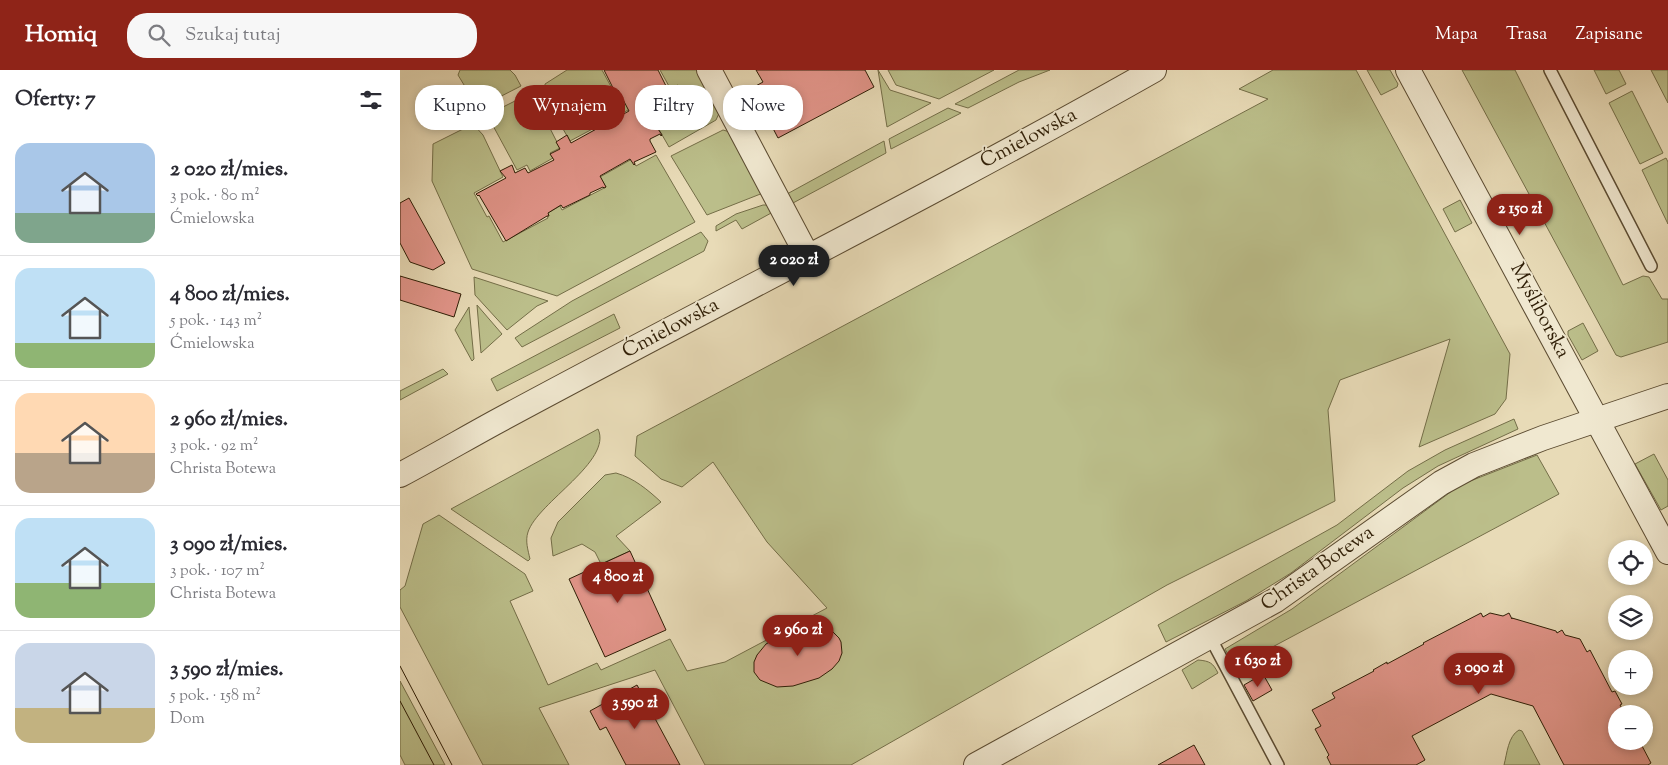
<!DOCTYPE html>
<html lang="pl">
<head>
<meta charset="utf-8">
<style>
	:root { --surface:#fff; --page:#f7f7f7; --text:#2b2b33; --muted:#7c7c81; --line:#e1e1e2; --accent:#8f2418 }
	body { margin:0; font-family:"Sorts Mill Goudy",serif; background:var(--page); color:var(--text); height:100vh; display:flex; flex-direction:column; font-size:19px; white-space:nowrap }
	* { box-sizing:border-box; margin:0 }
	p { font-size:16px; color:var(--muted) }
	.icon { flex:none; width:28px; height:28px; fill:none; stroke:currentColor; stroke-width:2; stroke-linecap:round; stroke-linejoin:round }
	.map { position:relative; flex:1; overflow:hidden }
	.sheet { display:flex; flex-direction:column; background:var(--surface); width:400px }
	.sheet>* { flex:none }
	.banner { position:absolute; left:15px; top:15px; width:475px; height:45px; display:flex; gap:10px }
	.buttons { position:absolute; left:1208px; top:470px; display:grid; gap:10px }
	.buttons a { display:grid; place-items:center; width:45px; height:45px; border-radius:50%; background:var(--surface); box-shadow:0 2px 8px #0003; font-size:25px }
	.price { position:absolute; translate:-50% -42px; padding:0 11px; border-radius:18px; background:var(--accent); color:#fff; font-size:16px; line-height:32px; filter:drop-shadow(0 1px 2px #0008) }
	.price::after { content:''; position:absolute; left:50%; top:30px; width:15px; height:11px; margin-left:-8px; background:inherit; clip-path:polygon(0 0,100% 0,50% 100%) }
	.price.active { background:#222; color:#fff }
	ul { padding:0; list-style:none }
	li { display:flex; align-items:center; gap:15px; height:125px; padding:0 15px }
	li+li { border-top:1px solid var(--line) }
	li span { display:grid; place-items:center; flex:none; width:140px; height:100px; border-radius:15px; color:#555 }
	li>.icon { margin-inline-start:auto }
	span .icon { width:60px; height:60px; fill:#fffc; stroke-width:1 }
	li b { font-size:21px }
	h2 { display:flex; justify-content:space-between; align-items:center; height:60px; padding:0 15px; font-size:21px }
	.chip { padding:0 18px; border-radius:20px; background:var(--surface); box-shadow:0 2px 8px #0003; font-size:18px; line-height:45px }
	.chip.active { background:var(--accent); color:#fff }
	header { display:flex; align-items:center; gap:30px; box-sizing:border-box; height:70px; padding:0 25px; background:var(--accent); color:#fff }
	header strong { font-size:24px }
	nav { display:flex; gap:28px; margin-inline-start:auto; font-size:18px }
	.search { width:350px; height:45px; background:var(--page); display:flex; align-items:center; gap:12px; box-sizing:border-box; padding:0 18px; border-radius:20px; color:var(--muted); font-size:19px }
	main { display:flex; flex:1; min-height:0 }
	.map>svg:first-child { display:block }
	.green { fill:#bbbe8a; stroke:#746e48 }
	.building { fill:#e2958a; stroke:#2e1d05 }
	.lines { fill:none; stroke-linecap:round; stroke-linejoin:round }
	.lane-casing { stroke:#5c4c32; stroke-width:14 }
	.street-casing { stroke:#5c4c32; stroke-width:26 }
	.lane { stroke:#f0e8d0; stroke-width:11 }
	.street { stroke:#f0e8d0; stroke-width:24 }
	.tram { stroke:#2e1d05; stroke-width:1 }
	.labels { text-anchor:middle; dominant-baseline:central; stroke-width:4; stroke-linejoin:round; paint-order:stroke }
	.street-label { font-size:20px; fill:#2e1d05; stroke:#f0e8d0 }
</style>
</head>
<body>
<header>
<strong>Homiq</strong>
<div class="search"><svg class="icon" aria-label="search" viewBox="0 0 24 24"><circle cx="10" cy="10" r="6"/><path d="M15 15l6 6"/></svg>Szukaj tutaj</div>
<nav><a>Mapa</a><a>Trasa</a><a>Zapisane</a></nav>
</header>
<main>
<section class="sheet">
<h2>Oferty: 7<svg class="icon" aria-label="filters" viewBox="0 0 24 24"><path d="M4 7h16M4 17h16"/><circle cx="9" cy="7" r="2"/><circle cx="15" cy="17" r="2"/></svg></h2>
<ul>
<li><span style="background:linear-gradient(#a9c7e8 70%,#7fa58c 0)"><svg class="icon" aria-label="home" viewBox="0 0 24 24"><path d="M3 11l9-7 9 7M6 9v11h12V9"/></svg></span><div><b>2 020 zł/mies.</b><p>3 pok. · 80 m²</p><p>Ćmielowska</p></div></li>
<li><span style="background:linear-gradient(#bfe0f5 75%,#8fb573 0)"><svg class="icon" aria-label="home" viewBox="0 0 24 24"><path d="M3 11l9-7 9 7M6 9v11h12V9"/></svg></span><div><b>4 800 zł/mies.</b><p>5 pok. · 143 m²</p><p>Ćmielowska</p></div></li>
<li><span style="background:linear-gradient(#ffd9b3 60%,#b9a48a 0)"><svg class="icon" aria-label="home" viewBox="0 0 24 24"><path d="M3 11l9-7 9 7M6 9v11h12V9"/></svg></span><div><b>2 960 zł/mies.</b><p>3 pok. · 92 m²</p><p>Christa Botewa</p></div></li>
<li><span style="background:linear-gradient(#bfe0f5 65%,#8fb573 0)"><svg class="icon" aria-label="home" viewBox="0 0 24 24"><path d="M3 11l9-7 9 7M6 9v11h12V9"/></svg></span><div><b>3 090 zł/mies.</b><p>3 pok. · 107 m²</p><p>Christa Botewa</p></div></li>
<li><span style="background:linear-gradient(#c9d6e8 65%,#c2b280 0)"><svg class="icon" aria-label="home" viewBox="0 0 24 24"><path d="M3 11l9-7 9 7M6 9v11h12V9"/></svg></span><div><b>3 590 zł/mies.</b><p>5 pok. · 158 m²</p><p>Dom</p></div></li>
</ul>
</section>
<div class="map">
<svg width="1268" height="695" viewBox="0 0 1268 695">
	<rect width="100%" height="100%" fill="#e8dbb7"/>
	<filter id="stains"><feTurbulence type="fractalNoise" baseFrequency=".004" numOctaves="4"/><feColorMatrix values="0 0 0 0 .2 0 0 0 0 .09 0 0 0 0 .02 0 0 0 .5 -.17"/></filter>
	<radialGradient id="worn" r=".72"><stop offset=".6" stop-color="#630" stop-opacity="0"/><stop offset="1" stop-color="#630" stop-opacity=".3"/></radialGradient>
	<g class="green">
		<polygon points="60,0 110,0 115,5 121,16 78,38 58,5"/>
		<polygon points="167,0 202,0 215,24 220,22 230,39 170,71 145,28 145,14"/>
		<polygon points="260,0 298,0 320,41 316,50 269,77 257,56 271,49 275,53 293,43 278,15 270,18"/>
		<polygon points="478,0 490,20 531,33 487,57"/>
		<polygon points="488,0 594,0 539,29 496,15"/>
		<polygon points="619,0 650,0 619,12 568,38 555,34"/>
		<polygon points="873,0 956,0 1110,284 1106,329 1095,344 1019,377 1050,269 940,310 928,340 935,431 767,515 451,695 305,695 255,600 139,638 169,695 83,695 0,537 0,520 5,516 23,454 39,445 125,504 133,521 110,531 148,615 197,593 201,600 270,569 287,601 325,592 427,538 367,472 313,392 282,417 261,409 235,386 237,366 868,29 839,19"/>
		<polygon points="967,0 990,0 998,14 997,17 981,25"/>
		<polygon points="1062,0 1115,0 1223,215 1243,206 1249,207 1262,229 1268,229 1268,272 1221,287 1216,285"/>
		<polygon points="1194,0 1219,0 1226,14 1206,24"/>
		<polygon points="1251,0 1268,0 1268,33"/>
		<polygon points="1232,21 1263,83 1240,94 1209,33"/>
		<polygon points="127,25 135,29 160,78 150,83 153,88 130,101 127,95 117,100 91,52 93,42"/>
		<polygon points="548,38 561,43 491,79 489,69"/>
		<polygon points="73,54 83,65 103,107 74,123 87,147 89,146 103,172 148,148 146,144 160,136 162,140 206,117 200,107 232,89 236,96 256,85 295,152 157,226 72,199 32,111 33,74"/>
		<polygon points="323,60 330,62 363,123 307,145 271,86"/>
		<polygon points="484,71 486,83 393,133 387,124"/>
		<polygon points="1266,88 1268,92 1268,154 1242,100"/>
		<polygon points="1060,130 1072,153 1055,162 1043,139"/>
		<polygon points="363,135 369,135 373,142 342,159 336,150 316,161 316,156 336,144"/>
		<polygon points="301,162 308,171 304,181 122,277 115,268 172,231"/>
		<polygon points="74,207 148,231 137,236 107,260 75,225"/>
		<polygon points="77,235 102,264 81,283"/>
		<polygon points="69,237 74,289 72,291 55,260"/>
		<polygon points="214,244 220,258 97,321 91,309"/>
		<polygon points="1183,253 1198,281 1182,290 1168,265 1168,261"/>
		<polygon points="43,299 48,304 0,330 0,321"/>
		<polygon points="1114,349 1118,359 1038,396 1003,418 891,503 846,531 766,572 758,555 937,455 1008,401 1045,380"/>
		<path d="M198 359C213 391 138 432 128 462 125 471 128 480 130 489L128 491 51 439Z"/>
		<polygon points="1254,384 1268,410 1268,436 1261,440 1235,394"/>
		<polygon points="1137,385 1159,424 835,597 825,579 892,539 1060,415"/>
		<path d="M216 403C234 408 248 420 261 432L216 466 230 481 201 494 195 482 182 474 153 486 151 468 158 452 205 405Z"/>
		<path d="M798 590C810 591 813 593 818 603L792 619 782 600Z"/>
		<polygon points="0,611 45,695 5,695 0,685"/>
		<path d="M1119 660 1122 661 1140 695H1104C1107 684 1108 666 1119 660Z"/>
	</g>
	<g class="building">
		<polygon points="204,0 258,0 268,20 274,17 289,45 287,44 272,52 272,54 271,54 269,49 256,56 262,65 261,66 260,64 250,69 250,71 256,82 234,92 235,94 234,95 230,89 200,106 206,117 204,118 203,117 190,123 190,125 163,138 161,135 148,143 149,146 147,146 106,171 79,125 78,126 76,124 106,108 100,101 112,95 115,103 125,98 128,103 154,90 150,84 160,79 156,72 167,65 171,73 229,41 218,20 213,23 212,21 214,20"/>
		<polygon points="356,0 465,0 474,17 378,68 352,18 363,12"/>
		<polygon points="9,128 45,193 33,200 10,192 0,173 0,133"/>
		<polygon points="0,206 61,224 54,247 0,230"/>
		<polygon points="230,481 266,560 205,587 169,509"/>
		<polygon points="1081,543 1083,547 1090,543 1103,546 1109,543 1112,549 1112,548 1156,561 1157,563 1162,560 1165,565 1180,569 1187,582 1190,580 1212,622 1215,621 1222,634 1220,635 1225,644 1216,644 1216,671 1242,671 1243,673 1241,674 1251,693 1248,695 1164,695 1133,636 1091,624 1012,666 1025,690 1016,695 931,695 927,687 929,685 915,659 921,656 912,640 935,628 932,623 974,601 973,600 987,592 987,594 1024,574 1023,573"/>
		<polygon points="411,558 421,558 433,562 439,568 441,572 442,583 439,591 432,599 419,608 393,616 377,617 360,610 354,602 354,592 357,585 366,574 388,562"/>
		<polygon points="863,604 872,620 853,631 844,615"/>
		<polygon points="237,615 280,695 226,695 206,657 200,660 190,641"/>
		<polygon points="794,675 805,695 758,695"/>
	</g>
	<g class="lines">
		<g class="lane-casing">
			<g id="lane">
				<polyline points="1150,0 1251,196"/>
				<polyline points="810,567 878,695"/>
			</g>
		</g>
		<g class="street-casing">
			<g id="street">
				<polyline points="309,0 408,187"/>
				<polyline points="1008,0 1268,482"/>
				<path d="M0 405C32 388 63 370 94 353 314 234 537 123 754 0"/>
				<polyline points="576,695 876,530 1041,413 1074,395 1143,368 1268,326"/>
			</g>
		</g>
		<use href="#lane" class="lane"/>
		<use href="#street" class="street"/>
		<g class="tram">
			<polyline points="0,596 52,695"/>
			<polyline points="0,631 34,695"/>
		</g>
	</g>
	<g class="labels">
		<g class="street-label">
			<text transform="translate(629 69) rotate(-28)">Ćmielowska</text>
			<text transform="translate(1139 241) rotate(62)">Myśliborska</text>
			<text transform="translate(271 259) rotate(-28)">Ćmielowska</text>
			<text transform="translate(918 499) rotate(-35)">Christa Botewa</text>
		</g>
	</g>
	<rect width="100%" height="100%" filter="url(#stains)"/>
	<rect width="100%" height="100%" fill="url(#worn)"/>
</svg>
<div class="buttons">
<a><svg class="icon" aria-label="locate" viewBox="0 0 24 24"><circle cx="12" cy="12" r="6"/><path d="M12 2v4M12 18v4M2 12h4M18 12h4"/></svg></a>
<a><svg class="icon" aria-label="layers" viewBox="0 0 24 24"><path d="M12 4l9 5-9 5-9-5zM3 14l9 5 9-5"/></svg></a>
<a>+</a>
<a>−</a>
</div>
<b class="price" style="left:1120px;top:166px">2 150 zł</b>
<b class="price active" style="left:394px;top:217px">2 020 zł</b>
<b class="price" style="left:218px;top:534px">4 800 zł</b>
<b class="price" style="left:398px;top:587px">2 960 zł</b>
<b class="price" style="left:858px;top:618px">1 630 zł</b>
<b class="price" style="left:1079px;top:625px">3 090 zł</b>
<b class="price" style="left:235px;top:660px">3 590 zł</b>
<div class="banner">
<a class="chip">Kupno</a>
<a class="chip active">Wynajem</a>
<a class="chip">Filtry</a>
<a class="chip">Nowe</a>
</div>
</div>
</main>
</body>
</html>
